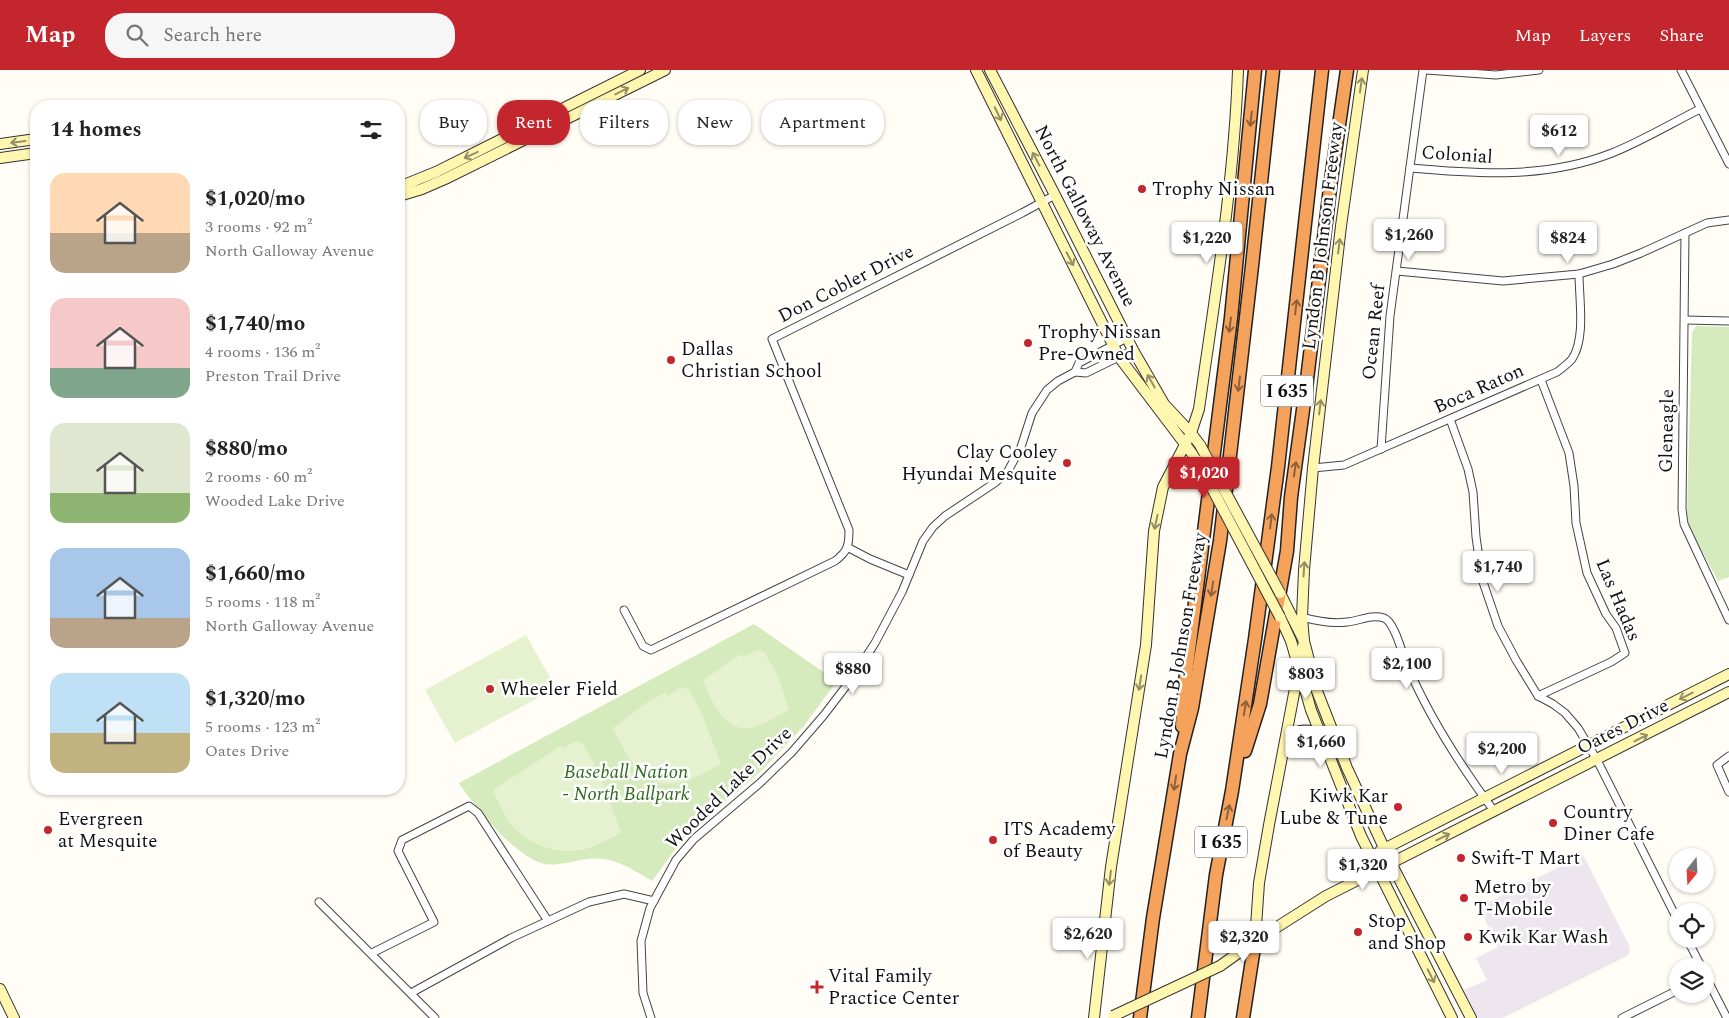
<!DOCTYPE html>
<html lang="en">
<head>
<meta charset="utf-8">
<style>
	:root { --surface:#fff; --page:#f6f6f6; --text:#222; --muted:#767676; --accent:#c4262e }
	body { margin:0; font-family:Spectral,serif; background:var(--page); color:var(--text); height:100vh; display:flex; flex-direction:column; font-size:19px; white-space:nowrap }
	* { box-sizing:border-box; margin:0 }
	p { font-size:16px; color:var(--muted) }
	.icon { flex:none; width:28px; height:28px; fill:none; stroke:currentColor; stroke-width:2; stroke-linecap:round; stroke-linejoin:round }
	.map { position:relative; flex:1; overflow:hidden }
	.drawer { position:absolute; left:30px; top:30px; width:375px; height:695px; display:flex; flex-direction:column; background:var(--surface); border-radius:20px; box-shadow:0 1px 4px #0004 }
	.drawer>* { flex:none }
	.guide { position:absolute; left:420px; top:30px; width:475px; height:45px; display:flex; gap:10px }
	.needle { width:32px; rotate:198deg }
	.buttons { position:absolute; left:1669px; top:778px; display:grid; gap:10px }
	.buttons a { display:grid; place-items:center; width:45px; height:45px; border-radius:50%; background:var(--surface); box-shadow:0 1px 4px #0004; font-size:25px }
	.price { position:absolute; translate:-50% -42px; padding:0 11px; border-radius:5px; background:#fff; color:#222; font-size:16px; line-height:32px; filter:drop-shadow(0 1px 2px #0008) }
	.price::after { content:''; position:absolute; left:50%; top:30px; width:15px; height:11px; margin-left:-8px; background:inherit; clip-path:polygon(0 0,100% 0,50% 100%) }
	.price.on { background:var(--accent); color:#fff }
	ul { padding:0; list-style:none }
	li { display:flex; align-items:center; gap:15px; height:125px; padding:0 20px }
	li span { display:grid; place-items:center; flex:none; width:140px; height:100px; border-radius:15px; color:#555 }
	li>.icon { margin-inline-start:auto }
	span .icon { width:60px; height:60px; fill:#fffc; stroke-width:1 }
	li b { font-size:21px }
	h2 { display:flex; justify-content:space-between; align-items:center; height:60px; padding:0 20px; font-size:21px }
	.chip { padding:0 18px; border-radius:20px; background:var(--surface); box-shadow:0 1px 4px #0004; font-size:18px; line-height:45px }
	.chip.on { background:var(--accent); color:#fff }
	header { display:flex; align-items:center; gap:30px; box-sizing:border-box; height:70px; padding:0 25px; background:var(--accent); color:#fff }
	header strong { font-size:24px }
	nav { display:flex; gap:28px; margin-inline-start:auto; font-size:18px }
	.search { width:350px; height:45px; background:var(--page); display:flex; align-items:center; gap:12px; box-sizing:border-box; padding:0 18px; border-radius:20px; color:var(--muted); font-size:19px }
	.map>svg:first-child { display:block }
	.industrial { fill:#eee6ef }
	.green { fill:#d5ebbd }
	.pitch { fill:#e6f2cf }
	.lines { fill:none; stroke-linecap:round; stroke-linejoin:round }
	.street-casing { stroke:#444; stroke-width:9 }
	.secondary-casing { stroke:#333; stroke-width:12 }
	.highway-casing { stroke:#222; stroke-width:15 }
	.street { stroke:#fff; stroke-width:7 }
	.secondary { stroke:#fff6b0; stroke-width:10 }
	.highway { stroke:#f5a25d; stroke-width:12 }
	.secondary-bridge-casing { stroke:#333; stroke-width:12; stroke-linecap:butt }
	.secondary-bridge { stroke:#fff6b0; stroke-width:10 }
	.oneway { stroke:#948f68 }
	.oneway2 { stroke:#8e613b }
	.poi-dot { fill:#c4262e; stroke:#fff; stroke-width:2 }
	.labels { text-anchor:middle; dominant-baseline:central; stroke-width:5; stroke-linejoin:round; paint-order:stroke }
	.shield { fill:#fff; stroke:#585858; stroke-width:1 }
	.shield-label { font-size:18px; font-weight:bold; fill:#111 }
	.street-label { font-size:19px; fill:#111; stroke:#fff }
	.poi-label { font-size:19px; fill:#111; stroke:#fff; text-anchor:start }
	.park-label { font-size:19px; font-style:italic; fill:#2f6b1f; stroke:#fff }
</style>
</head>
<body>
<header>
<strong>Map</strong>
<div class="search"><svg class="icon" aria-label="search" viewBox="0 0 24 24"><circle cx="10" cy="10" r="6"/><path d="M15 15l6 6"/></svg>Search here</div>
<nav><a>Map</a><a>Layers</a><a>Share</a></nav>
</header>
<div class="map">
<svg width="1729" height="948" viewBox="0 0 1729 948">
	<rect width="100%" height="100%" fill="#fffdf5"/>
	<polygon class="industrial" points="1583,785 1629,875 1630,882 1627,886 1503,948 1478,948 1464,920 1487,910 1476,888 1498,877 1479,837"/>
	<g class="green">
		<polygon points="1696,256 1729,257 1729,507 1718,511 1689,457 1687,445 1692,263"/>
		<path d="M754 554 832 608 834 615 803 657 762 700 682 770 652 811C628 797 611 784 581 790 568 792 557 796 544 794 515 787 475 737 459 713Z"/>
	</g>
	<g class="pitch">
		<polygon points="526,565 556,618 455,673 425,620"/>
		<path d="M757 580 764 582 778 606 789 640C778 645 766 654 754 657 725 665 712 631 703 611L731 590 742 584 743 587Z"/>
		<path d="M681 617 689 619 702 644 721 694C709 700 695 709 682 712 643 722 627 686 613 658L649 631 666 622 668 626Z"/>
		<path d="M576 671 583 674 598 701 621 763C610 768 597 776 585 779 559 786 528 775 511 754 503 744 498 731 493 720L561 676 563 678Z"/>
	</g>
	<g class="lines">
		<g class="street-casing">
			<g id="street">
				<polyline points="1426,0 1496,5 1539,0"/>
				<polyline points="1681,0 1729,94"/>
				<path d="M1410 98C1479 104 1546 109 1612 83 1640 72 1672 53 1700 39"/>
				<polyline points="1685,163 1682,439 1684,454 1729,550"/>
				<polyline points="1397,201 1503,211 1579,204 1613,194 1641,183 1707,153 1729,150"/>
				<polyline points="1685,250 1729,251"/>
				<polyline points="1075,302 1086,303 1133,280"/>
				<polyline points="1450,349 1468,399 1473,422 1476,467 1482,509 1498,556 1516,590 1538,626 1553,634 1565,643 1578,658 1597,690 1678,851"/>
				<polyline points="1381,379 1390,246 1423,0"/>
				<path d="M1313 398 1344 395 1557 302C1562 298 1568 294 1572 289 1586 268 1579 229 1579 204"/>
				<polyline points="847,477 870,489 909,505"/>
				<path d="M624 540 643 576 651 580 835 491C848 481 849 476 849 460L772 269 1022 143 1055 125"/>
				<path d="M1302 547C1316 551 1332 554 1347 552 1359 551 1371 544 1384 548 1395 552 1402 584 1407 595 1429 647 1460 695 1494 741"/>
				<polyline points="1538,626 1611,592 1625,583 1616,558 1606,544 1587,503 1576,453 1574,416 1569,383 1541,310"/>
				<polyline points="1729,686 1717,695 1729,722"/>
				<polyline points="319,832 435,948"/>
				<polyline points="1687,869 1701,896"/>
				<polyline points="372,883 434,852 398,781 402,770 469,736 478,743 548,851"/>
				<polyline points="1705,905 1727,948"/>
				<polyline points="411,923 511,868 589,832 624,824 654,831"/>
				<polyline points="651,948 643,923 641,871 650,838 676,790 694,769 760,713 792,682 824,645 853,607 875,573 902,522 923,471 933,457 945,446 996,412 1008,401 1021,377 1032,343 1047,320 1058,311 1075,302 1079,293 1127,268"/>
				<polyline points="1622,948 1678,920"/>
			</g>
		</g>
		<g class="secondary-casing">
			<g id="secondary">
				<polyline points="976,0 1119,287 1197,390"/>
				<polyline points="990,0 1055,125 1133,280 1164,334 1191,363 1200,375"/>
				<polyline points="0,74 36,69"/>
				<polyline points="0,88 36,83"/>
				<polyline points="399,117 436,102 640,0"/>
				<polyline points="399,126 422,119 445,109 665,0"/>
				<polyline points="1280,523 1304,571 1317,621 1347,698 1391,793 1471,948"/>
				<polyline points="1280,547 1291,571 1311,640 1361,766 1452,948"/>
				<path d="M1288 676C1293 663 1297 659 1311 661L1320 670"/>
				<polyline points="1380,781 1729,604"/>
				<polyline points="1255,871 1259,813 1269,755 1304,571 1302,547 1304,500 1313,398 1341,156 1363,0"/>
				<polyline points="1220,896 1255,871 1326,826 1729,622"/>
				<polyline points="0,919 14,948"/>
				<path d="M1094 948 1111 797 1146 575 1154 461 1163 417 1191 363 1199 339C1215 226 1234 114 1238 0"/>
			</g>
		</g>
		<g class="highway-casing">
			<g id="highway">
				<polyline points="1182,656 1185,612 1231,248 1255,0"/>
				<polyline points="1245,681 1260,634 1287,481 1291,427 1306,318 1331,110 1347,0"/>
				<polyline points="1140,948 1153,848 1180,684 1192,638 1220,471 1252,196 1273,0"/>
				<polyline points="1198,948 1216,805 1232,721 1255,569 1278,397 1322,0"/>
				<polyline points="1243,948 1255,871"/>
			</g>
		</g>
		<use href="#street" class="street"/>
		<use href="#secondary" class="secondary"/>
		<use href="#highway" class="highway"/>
		<g class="secondary-bridge-casing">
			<g id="secondary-bridge">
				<polyline points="1200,375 1280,523"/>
				<polyline points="1197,390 1280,547"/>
				<polyline points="1113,946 1220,896"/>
			</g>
		</g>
		<use href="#secondary-bridge" class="secondary-bridge"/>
	</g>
	<defs><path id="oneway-shaft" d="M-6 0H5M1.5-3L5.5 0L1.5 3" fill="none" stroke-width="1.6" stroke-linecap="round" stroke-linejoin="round" transform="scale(1.25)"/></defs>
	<g class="oneway">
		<use href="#oneway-shaft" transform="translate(1361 15) rotate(-82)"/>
		<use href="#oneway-shaft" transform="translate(622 21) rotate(-27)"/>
		<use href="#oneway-shaft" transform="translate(998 44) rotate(64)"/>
		<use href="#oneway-shaft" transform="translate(18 72) rotate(173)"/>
		<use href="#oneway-shaft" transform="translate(471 85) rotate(155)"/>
		<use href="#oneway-shaft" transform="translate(1036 89) rotate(-118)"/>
		<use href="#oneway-shaft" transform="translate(1339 176) rotate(-83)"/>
		<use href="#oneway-shaft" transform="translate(1070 189) rotate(63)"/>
		<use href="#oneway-shaft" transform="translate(1151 311) rotate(-120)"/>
		<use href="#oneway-shaft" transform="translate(1320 337) rotate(-83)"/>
		<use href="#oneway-shaft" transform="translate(1156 452) rotate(102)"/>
		<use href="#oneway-shaft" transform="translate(1304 499) rotate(-86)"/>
		<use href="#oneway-shaft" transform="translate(1140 613) rotate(99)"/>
		<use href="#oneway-shaft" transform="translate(1686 626) rotate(153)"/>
		<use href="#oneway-shaft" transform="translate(1641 668) rotate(-27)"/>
		<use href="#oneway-shaft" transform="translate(1443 767) rotate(-26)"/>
		<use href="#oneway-shaft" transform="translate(1110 808) rotate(97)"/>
		<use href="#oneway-shaft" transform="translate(1431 906) rotate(64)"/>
	</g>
	<g class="oneway2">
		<use href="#oneway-shaft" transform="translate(1251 49) rotate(96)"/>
		<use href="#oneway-shaft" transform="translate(1296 237) rotate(-83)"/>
		<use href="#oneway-shaft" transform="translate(1230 255) rotate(97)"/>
		<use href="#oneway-shaft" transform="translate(1239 314) rotate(97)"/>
		<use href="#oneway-shaft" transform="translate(1295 399) rotate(-82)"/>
		<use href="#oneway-shaft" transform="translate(1271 451) rotate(-83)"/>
		<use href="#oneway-shaft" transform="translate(1212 519) rotate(99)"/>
		<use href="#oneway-shaft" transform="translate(1245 638) rotate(-81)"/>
		<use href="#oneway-shaft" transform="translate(1175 713) rotate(99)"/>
		<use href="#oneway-shaft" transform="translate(1228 742) rotate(-78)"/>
	</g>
	<g class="poi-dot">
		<circle cx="1142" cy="119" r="5"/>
		<circle cx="1028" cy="273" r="5"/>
		<circle cx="671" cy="290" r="5"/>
		<circle cx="1067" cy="393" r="5"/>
		<circle cx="490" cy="619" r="5"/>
		<circle cx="1398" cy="737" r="5"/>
		<circle cx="1553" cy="753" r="5"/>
		<circle cx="48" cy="760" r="5"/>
		<circle cx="993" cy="770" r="5"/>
		<circle cx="1461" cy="788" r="5"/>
		<circle cx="1464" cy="828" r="5"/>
		<circle cx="1358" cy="862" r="5"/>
		<circle cx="1468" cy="867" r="5"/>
		<path d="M814.5 909.5h5v5h5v5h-5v5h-5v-5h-5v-5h5z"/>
	</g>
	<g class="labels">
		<g class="shield">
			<rect x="1261" y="305.5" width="52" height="31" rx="4"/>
			<rect x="1195" y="756.5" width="52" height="31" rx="4"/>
		</g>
		<g class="shield-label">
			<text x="1287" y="321">I 635</text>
			<text x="1221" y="772">I 635</text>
		</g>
		<g class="street-label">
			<text transform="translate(1457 85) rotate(4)">Colonial</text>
			<text transform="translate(1085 146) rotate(63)">North Galloway Avenue</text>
			<text transform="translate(1323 166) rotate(-83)">Lyndon B Johnson Freeway</text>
			<text transform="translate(846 214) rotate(-27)">Don Cobler Drive</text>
			<text transform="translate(1374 262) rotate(-84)">Ocean Reef</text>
			<text transform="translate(1479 319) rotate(-24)">Boca Raton</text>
			<text transform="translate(1667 361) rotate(-89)">Gleneagle</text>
			<text transform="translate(1618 530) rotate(67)">Las Hadas</text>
			<text transform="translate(1181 576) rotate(-80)">Lyndon B Johnson Freeway</text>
			<text transform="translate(1623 657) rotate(-27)">Oates Drive</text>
			<text transform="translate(729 718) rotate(-44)">Wooded Lake Drive</text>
		</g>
		<g class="poi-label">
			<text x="1152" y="119">Trophy Nissan</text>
			<text x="1038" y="262">Trophy Nissan<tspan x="1038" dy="22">Pre-Owned</tspan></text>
			<text x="681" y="279">Dallas<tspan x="681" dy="22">Christian School</tspan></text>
			<text x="1057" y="382" text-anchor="end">Clay Cooley<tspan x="1057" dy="22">Hyundai Mesquite</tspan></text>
			<text x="500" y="619">Wheeler Field</text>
			<text x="1388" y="726" text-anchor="end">Kiwk Kar<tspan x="1388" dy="22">Lube &amp; Tune</tspan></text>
			<text x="1563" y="742">Country<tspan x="1563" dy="22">Diner Cafe</tspan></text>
			<text x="58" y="749">Evergreen<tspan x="58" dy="22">at Mesquite</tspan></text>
			<text x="1003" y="759">ITS Academy<tspan x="1003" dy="22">of Beauty</tspan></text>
			<text x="1471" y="788">Swift-T Mart</text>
			<text x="1474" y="817">Metro by<tspan x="1474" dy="22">T-Mobile</tspan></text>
			<text x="1368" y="851">Stop<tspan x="1368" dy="22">and Shop</tspan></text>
			<text x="1478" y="867">Kwik Kar Wash</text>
			<text x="828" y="906">Vital Family<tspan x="828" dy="22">Practice Center</tspan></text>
		</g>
		<g class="park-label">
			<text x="626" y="702">Baseball Nation<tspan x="626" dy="22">- North Ballpark</tspan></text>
		</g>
	</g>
</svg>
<div class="buttons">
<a><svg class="needle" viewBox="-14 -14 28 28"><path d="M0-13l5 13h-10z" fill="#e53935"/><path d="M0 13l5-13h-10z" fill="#767676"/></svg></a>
<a><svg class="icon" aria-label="locate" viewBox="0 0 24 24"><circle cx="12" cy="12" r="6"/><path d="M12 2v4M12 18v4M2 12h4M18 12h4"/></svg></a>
<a><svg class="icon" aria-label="layers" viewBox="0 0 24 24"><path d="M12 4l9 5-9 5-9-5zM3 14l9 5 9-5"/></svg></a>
</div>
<b class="price" style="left:1559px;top:87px">$612</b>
<b class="price" style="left:1409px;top:191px">$1,260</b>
<b class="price" style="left:1207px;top:194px">$1,220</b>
<b class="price" style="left:1568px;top:194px">$824</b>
<b class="price on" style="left:1204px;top:429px">$1,020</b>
<b class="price" style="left:1498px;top:523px">$1,740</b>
<b class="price" style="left:1407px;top:620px">$2,100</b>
<b class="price" style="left:853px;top:625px">$880</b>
<b class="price" style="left:1306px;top:630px">$803</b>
<b class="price" style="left:1321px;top:698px">$1,660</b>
<b class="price" style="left:1502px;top:705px">$2,200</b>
<b class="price" style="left:1363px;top:821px">$1,320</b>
<b class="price" style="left:1088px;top:890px">$2,620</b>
<b class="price" style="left:1244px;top:893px">$2,320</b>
<div class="guide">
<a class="chip">Buy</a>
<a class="chip on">Rent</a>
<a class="chip">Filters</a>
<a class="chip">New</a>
<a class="chip">Apartment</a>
</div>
<section class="drawer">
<h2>14 homes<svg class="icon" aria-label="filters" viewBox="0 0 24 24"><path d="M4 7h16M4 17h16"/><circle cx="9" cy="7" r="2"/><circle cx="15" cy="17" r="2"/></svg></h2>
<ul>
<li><span style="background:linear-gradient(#ffd9b3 60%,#b9a48a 0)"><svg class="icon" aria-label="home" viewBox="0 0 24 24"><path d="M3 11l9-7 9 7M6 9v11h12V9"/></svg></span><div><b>$1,020/mo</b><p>3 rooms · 92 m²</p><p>North Galloway Avenue</p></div></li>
<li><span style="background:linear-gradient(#f6c9c9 70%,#7fa58c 0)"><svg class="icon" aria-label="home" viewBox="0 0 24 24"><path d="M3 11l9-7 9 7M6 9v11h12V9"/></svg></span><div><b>$1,740/mo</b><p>4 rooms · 136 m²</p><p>Preston Trail Drive</p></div></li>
<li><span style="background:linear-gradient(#dfe7d0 70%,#8fb573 0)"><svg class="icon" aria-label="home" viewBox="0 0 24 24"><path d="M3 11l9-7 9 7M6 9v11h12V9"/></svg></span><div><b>$880/mo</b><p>2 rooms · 60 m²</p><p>Wooded Lake Drive</p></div></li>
<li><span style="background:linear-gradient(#a9c7e8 70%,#b9a48a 0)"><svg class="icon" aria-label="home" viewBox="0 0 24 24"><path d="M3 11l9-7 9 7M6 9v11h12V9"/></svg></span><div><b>$1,660/mo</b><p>5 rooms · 118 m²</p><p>North Galloway Avenue</p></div></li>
<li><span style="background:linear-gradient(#bfe0f5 60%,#c2b280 0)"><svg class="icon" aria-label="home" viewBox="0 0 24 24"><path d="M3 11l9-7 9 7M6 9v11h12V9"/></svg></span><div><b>$1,320/mo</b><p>5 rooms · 123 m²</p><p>Oates Drive</p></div></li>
</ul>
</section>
</div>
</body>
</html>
